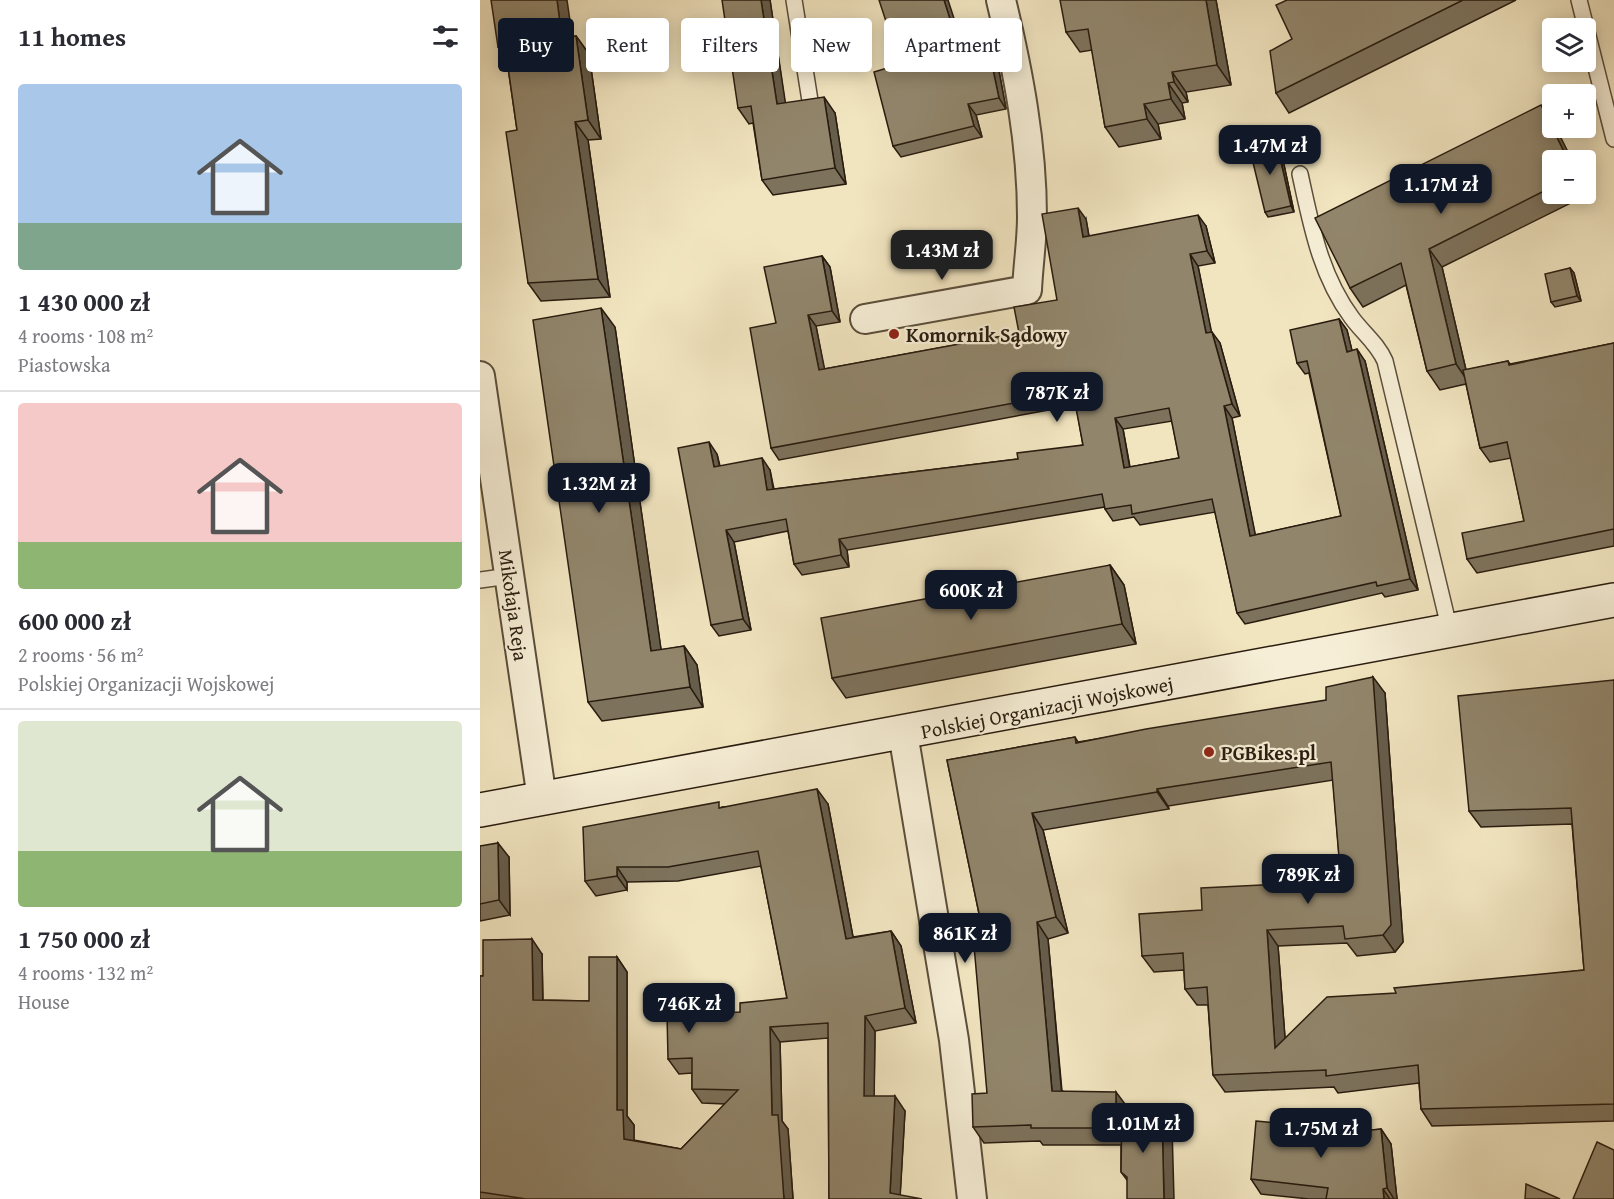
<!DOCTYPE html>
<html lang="en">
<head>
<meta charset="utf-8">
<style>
	:root { --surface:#fff; --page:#f2f2f3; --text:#2b2b33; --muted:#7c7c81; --line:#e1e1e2; --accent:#111827 }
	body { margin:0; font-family:"Gentium Book Plus",serif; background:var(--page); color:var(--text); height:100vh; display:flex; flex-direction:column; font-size:22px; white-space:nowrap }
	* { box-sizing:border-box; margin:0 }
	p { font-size:20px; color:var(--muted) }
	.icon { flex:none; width:33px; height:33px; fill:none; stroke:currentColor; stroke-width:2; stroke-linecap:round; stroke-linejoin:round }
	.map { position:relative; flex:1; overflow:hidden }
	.side { display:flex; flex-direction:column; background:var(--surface); width:480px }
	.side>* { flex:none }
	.banner { position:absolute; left:18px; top:18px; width:570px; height:54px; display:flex; gap:12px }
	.fabs { position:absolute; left:1062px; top:18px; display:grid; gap:12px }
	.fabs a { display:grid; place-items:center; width:54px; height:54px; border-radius:6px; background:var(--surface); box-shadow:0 3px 15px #0003; font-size:30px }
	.price { position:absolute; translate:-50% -51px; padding:0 14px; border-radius:12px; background:var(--accent); color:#fff; font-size:20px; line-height:39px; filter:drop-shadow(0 2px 3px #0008) }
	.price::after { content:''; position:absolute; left:50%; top:36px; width:18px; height:14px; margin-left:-9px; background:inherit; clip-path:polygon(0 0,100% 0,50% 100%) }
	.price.selected { background:#222; color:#fff }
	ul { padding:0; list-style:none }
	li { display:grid; align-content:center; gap:12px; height:318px; padding:0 18px }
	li+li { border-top:2px solid var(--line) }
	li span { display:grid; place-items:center; height:186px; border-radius:6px; color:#555 }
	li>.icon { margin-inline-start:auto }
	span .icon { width:108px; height:108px; fill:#fffc; stroke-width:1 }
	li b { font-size:26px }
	h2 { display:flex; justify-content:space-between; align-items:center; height:72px; padding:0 18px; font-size:26px }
	.chip { padding:0 21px; border-radius:6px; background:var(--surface); box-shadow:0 3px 15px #0003; font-size:21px; line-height:54px }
	.chip.selected { background:var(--accent); color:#fff }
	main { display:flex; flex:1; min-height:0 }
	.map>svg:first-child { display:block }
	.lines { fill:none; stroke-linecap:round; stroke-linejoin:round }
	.lane-casing { stroke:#5b4e3b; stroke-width:18 }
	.street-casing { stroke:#5b4e3b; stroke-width:32 }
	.secondary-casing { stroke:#291c0f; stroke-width:36 }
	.lane { stroke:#f6eed6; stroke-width:15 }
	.street { stroke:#f6eed6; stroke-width:28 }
	.secondary { stroke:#f6eed6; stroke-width:33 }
	.wall { fill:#7d725c; stroke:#291c0f; stroke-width:1.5; fill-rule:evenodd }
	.shaded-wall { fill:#665d4b; stroke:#291c0f; stroke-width:1.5 }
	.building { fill:#91856b; stroke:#291c0f; stroke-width:1.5; fill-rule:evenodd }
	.poi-dot { fill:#8f2418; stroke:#f6eed6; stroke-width:2 }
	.labels { text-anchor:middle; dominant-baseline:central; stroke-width:4.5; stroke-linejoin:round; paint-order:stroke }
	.poi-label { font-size:20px; font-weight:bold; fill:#291c0f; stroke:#f6eed6; text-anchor:start }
	.street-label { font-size:20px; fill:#291c0f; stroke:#f6eed6 }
</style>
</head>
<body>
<main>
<section class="side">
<h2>11 homes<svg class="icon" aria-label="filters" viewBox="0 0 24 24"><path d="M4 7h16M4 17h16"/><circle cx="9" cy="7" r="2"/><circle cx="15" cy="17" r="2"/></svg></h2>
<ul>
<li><span style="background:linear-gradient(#a9c7e8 75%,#7fa58c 0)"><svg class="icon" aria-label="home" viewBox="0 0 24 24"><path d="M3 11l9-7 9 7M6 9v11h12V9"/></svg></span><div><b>1 430 000 zł</b><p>4 rooms · 108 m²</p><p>Piastowska</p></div></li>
<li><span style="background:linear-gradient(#f6c9c9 75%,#8fb573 0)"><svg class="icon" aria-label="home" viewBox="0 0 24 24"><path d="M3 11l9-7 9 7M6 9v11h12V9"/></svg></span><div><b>600 000 zł</b><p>2 rooms · 56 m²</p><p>Polskiej Organizacji Wojskowej</p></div></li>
<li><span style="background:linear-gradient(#dfe7d0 70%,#8fb573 0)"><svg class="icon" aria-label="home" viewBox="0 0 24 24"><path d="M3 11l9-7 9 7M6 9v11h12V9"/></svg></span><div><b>1 750 000 zł</b><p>4 rooms · 132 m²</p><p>House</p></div></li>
</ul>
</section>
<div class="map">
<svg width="1134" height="1199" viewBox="0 0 1134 1199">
	<rect width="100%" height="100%" fill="#f1e5c0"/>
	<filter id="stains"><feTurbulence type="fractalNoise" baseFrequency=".00333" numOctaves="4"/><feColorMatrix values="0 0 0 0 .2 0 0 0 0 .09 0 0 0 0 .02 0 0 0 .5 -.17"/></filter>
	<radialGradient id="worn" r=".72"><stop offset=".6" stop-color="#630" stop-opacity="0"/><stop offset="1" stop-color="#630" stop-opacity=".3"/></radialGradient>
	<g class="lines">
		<g class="lane-casing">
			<g id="lane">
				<polyline points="314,0 331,107"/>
				<polyline points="1099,0 1134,139"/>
				<path d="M820 174C831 224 840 275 872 318 883 333 897 343 905 361L970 631"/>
				<polyline points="0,580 30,576"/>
			</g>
		</g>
		<g class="street-casing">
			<g id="street">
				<path d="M385 319 547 290C548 266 552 241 552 217 552 143 538 71 521 0"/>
				<polyline points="0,376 62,799"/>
				<polyline points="423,733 474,1040 492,1199"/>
			</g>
		</g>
		<g class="secondary-casing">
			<polyline id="secondary" points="0,810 1134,600"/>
		</g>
		<use href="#lane" class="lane"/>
		<use href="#street" class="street"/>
		<use href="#secondary" class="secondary"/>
	</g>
	<g class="wall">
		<polygon points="290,0 305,103 355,113 366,184 293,195 282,180 273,123 269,124 258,108"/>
		<polygon points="736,0 751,85 706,92 708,102 702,103 705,119 678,124 681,139 639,147 625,127 612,50 600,52 586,32"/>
		<polygon points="807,0 1036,0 809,113 796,93 812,39"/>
		<polygon points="96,36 109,54 121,139 108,140 130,297 61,301 48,283 37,130 27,61 18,47"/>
		<polygon points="489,65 519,71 526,109 496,115 502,137 421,157 413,146"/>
		<polygon points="800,146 814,212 788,217 785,212"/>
		<polygon points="1072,160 1072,194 1106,194 1106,188 1109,194 962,267 986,370 1028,361 1030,364 1134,343 1134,546 997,573 987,559 1044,521 1031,458 1010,462 1000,448 986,384 960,390 947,371 926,285 883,307 870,288"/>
		<path d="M606 219 609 236 726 226 735 263 718 266 731 332 740 343 760 416 752 418 775 535 861 516 829 373 825 374 817 363 859 319 867 330 872 351 885 361 938 590 905 597 902 593 765 624 757 613 735 512 660 525 654 517 633 521 625 509V507L367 550 369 567 322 575 314 564 308 531 254 542 271 630 239 636 231 625 237 454 240 466 290 470 294 489 538 459 603 445 596 405 299 460 291 448 296 323 342 256 350 267 360 322 336 326 344 369 539 333 577 300ZM692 421 699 458 650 467 643 429Z"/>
		<polygon points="1090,268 1094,273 1101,301 1075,307 1071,302"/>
		<polygon points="135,327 181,650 204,646 217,665 223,707 122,721 108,702"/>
		<polygon points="630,565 644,585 656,644 366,698 352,678"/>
		<polygon points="1134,680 1134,1121 952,1126 941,1109 939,1083 858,1093 854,1087 745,1092 733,1075 728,1005 717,1005 705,989 704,970 674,972 662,956 722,910 861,881 853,780 688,806 689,809 563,830 588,933 568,939 582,1091 648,1108 692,1127 647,1180 641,1172 641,1145 563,1145 560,1141 504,1143 493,1127 507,1093 501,923 467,760 595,737 598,742 905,693 923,942 915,952 877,956 867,943 798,946 805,1038 916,993 1104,970 1092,824 1001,827 989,811"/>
		<polygon points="348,804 373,937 411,931 421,946 436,1023 395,1031 394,1096 425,1111 420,1195 349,1199 348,1038 300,1042 302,1121 308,1129 313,1199 0,1199 0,976 3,976 62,954 63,1000 109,1001 137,957 147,972 147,1116 154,1125 154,1140 201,1149 245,1104 222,1103 212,1089 212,1073 199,1074 188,1059 260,1012 307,998 281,866 198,881 147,882 147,890 116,896 105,881 242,807"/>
		<polygon points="0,846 29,857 30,915 0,921"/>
		<polygon points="901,1129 911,1144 917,1199 829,1199 781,1194 771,1179 882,1131"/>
	</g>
	<g class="shaded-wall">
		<polygon points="77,0 87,0 95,56 82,38"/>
		<polygon points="281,0 290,0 308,120 297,104"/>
		<polygon points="464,0 468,0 493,77 485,66"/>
		<polygon points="726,0 736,0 751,85 737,65"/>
		<polygon points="96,36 109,54 121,139 108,120"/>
		<polygon points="511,60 519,71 526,109 519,98"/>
		<polygon points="692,72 706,92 708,102 694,82"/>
		<polygon points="688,83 702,103 705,119 691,99"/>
		<polygon points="344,97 355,113 366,184 355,168"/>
		<polygon points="488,104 496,115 502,137 494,126"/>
		<polygon points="664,104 678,124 681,139 667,119"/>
		<polygon points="1061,105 1072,122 1072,128 1076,128 1092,160 1088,160"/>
		<polygon points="95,122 108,140 130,297 118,279"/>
		<polygon points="796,140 800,146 814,212 811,206"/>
		<polygon points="598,208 606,219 611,249 603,237"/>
		<polygon points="718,215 726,226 735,263 727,251"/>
		<polygon points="949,249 962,267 989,383 976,364"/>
		<polygon points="710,254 718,266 734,344 726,333"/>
		<polygon points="342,256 350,267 360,322 352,311"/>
		<polygon points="1090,268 1094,273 1101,301 1097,296"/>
		<polygon points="121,308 135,327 184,670 171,651"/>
		<polygon points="328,315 336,326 347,381 339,370"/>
		<polygon points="859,319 867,330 875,363 867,352"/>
		<polygon points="732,332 740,343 760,416 752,404"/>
		<polygon points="877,349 885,361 938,590 930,579"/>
		<polygon points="744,406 752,418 778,548 770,536"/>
		<polygon points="635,418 643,429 652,480 644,468"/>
		<polygon points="229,442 237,454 242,479 234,467"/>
		<polygon points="282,458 290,470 295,501 287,490"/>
		<polygon points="246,530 254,542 271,630 263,619"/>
		<polygon points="359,539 367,550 369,567 361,555"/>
		<polygon points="630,565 644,585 656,644 642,624"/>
		<polygon points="204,646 217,665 223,707 210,687"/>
		<polygon points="893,677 905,693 923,942 915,952 903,935"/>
		<polygon points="337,789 348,804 376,953 366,939"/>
		<polygon points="677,789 688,806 689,809 677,792"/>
		<polygon points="552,813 563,830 588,933 576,917"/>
		<polygon points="18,843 29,857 30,915 19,900"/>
		<polygon points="137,867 147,882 147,890 137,876"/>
		<polygon points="557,922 568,939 583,1108 572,1091"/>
		<polygon points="787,930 798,946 807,1064 795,1048"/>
		<polygon points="411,931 421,946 436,1023 425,1008"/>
		<polygon points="52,939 62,954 63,1015 53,1000"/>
		<polygon points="137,957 147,972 147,1116 154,1125 154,1153 144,1139 137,1110"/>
		<polygon points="385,1016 395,1031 394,1110 384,1096"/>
		<polygon points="290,1027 300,1042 302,1121 308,1129 313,1199 304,1199 292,1115"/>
		<polygon points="636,1092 648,1108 647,1145 636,1128"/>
		<polygon points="415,1096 425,1111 420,1199 410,1193"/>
		<polygon points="682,1112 692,1127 694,1199 684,1199"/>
		<polygon points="901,1129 911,1144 917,1199 914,1199 907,1188"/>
		<polygon points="903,1189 910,1199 904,1199"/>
	</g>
	<g class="building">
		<polygon points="11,0 77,0 82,38 96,36 108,120 95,122 118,279 48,283 26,132 37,130 25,46 18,47"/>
		<polygon points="242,0 281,0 297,104 344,97 355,168 282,180 271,106 258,108"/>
		<polygon points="399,0 464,0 485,66 511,60 519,98 488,104 494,126 413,146 394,72 420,64"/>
		<polygon points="580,0 726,0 737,65 692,72 694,82 688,83 691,99 664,104 667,119 625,127 608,29 586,32"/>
		<polygon points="807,0 983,0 796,93 790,51 812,39 796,5"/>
		<polygon points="1061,105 1088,160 1072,160 1072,187 949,249 976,364 947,371 921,263 870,288 835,218"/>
		<polygon points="796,140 811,206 785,212 769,146"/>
		<path d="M598 208 603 237 718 215 727 251 710 254 726 333 732 332 752 404 744 406 770 536 861 516 827 361 817 363 810 330 859 319 867 352 877 349 930 579 897 586 896 582 757 613 732 499 652 514 651 505 625 509 622 494 359 539 361 555 314 564 306 519 246 530 263 619 231 625 198 448 229 442 234 467 282 458 287 490 538 459 537 453 603 445 593 392 291 448 270 328 296 323 284 267 342 256 352 311 328 315 339 370 539 333 534 307 577 300 562 214ZM689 408 699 458 644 468 635 418Z"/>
		<polygon points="1090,268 1097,296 1071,302 1065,274"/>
		<polygon points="121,308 171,651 204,646 210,687 108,702 53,320"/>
		<polygon points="1134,343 1134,529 987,559 982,533 1044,521 1027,442 1000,448 983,370 1028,361 1029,365"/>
		<polygon points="630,565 642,624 352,678 341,618"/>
		<polygon points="893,677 911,925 903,935 865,939 863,926 787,930 795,1048 847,997 916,993 914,988 1104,970 1091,808 989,811 978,696 1134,680 1134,1104 941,1109 938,1065 846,1076 846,1070 733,1075 727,987 705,989 703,953 662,956 659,914 722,910 721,888 861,881 851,762 677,789 677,792 552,813 576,917 557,922 572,1091 636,1092 636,1128 551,1128 551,1125 493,1127 492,1094 507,1093 492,923 501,923 467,760 595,737 596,743 666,729 846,700 846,687"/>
		<polygon points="337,789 366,939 411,931 425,1008 385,1016 384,1096 415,1096 410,1193 442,1199 349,1199 348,1023 290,1027 292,1115 298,1115 304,1199 46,1199 0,1192 0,976 3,976 3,940 52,939 53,1000 109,1001 109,957 137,957 137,1110 143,1110 144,1139 201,1149 258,1090 212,1089 212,1058 188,1059 187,1014 260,1012 260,1003 307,998 278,851 188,867 137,867 137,876 105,881 103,827 239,802 239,808"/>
		<polygon points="18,843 19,900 0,904 0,846"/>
		<polygon points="642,1108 682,1112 684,1199 647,1199 647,1177 641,1172"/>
		<polygon points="776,1121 882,1131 901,1129 907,1188 903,1189 904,1199 846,1199 848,1188 771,1179"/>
		<polygon points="1117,1142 1134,1150 1134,1199 1093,1199"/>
		<polygon points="1046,1184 1080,1199 1045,1199"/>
	</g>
	<g class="poi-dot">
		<circle cx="414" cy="334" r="6"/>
		<circle cx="729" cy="752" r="6"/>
	</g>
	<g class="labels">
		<g class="poi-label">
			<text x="426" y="334">Komornik Sądowy</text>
			<text x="741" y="752">PGBikes.pl</text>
		</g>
		<g class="street-label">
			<text transform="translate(34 605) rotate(82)">Mikołaja Reja</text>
			<text transform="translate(567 707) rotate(-11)">Polskiej Organizacji Wojskowej</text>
		</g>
	</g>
	<rect width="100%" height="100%" filter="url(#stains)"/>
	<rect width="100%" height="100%" fill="url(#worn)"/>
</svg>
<div class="fabs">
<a><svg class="icon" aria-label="layers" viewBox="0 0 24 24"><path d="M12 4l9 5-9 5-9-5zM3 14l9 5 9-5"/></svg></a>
<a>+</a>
<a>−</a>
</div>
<b class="price" style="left:790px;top:176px">1.47M zł</b>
<b class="price" style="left:961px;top:215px">1.17M zł</b>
<b class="price selected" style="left:462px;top:281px">1.43M zł</b>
<b class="price" style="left:577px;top:423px">787K zł</b>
<b class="price" style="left:119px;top:514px">1.32M zł</b>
<b class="price" style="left:491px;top:621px">600K zł</b>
<b class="price" style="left:828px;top:905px">789K zł</b>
<b class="price" style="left:485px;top:964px">861K zł</b>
<b class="price" style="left:209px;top:1034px">746K zł</b>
<b class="price" style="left:663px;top:1154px">1.01M zł</b>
<b class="price" style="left:841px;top:1159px">1.75M zł</b>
<div class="banner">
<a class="chip selected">Buy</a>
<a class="chip">Rent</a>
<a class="chip">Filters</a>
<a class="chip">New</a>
<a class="chip">Apartment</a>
</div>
</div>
</main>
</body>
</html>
